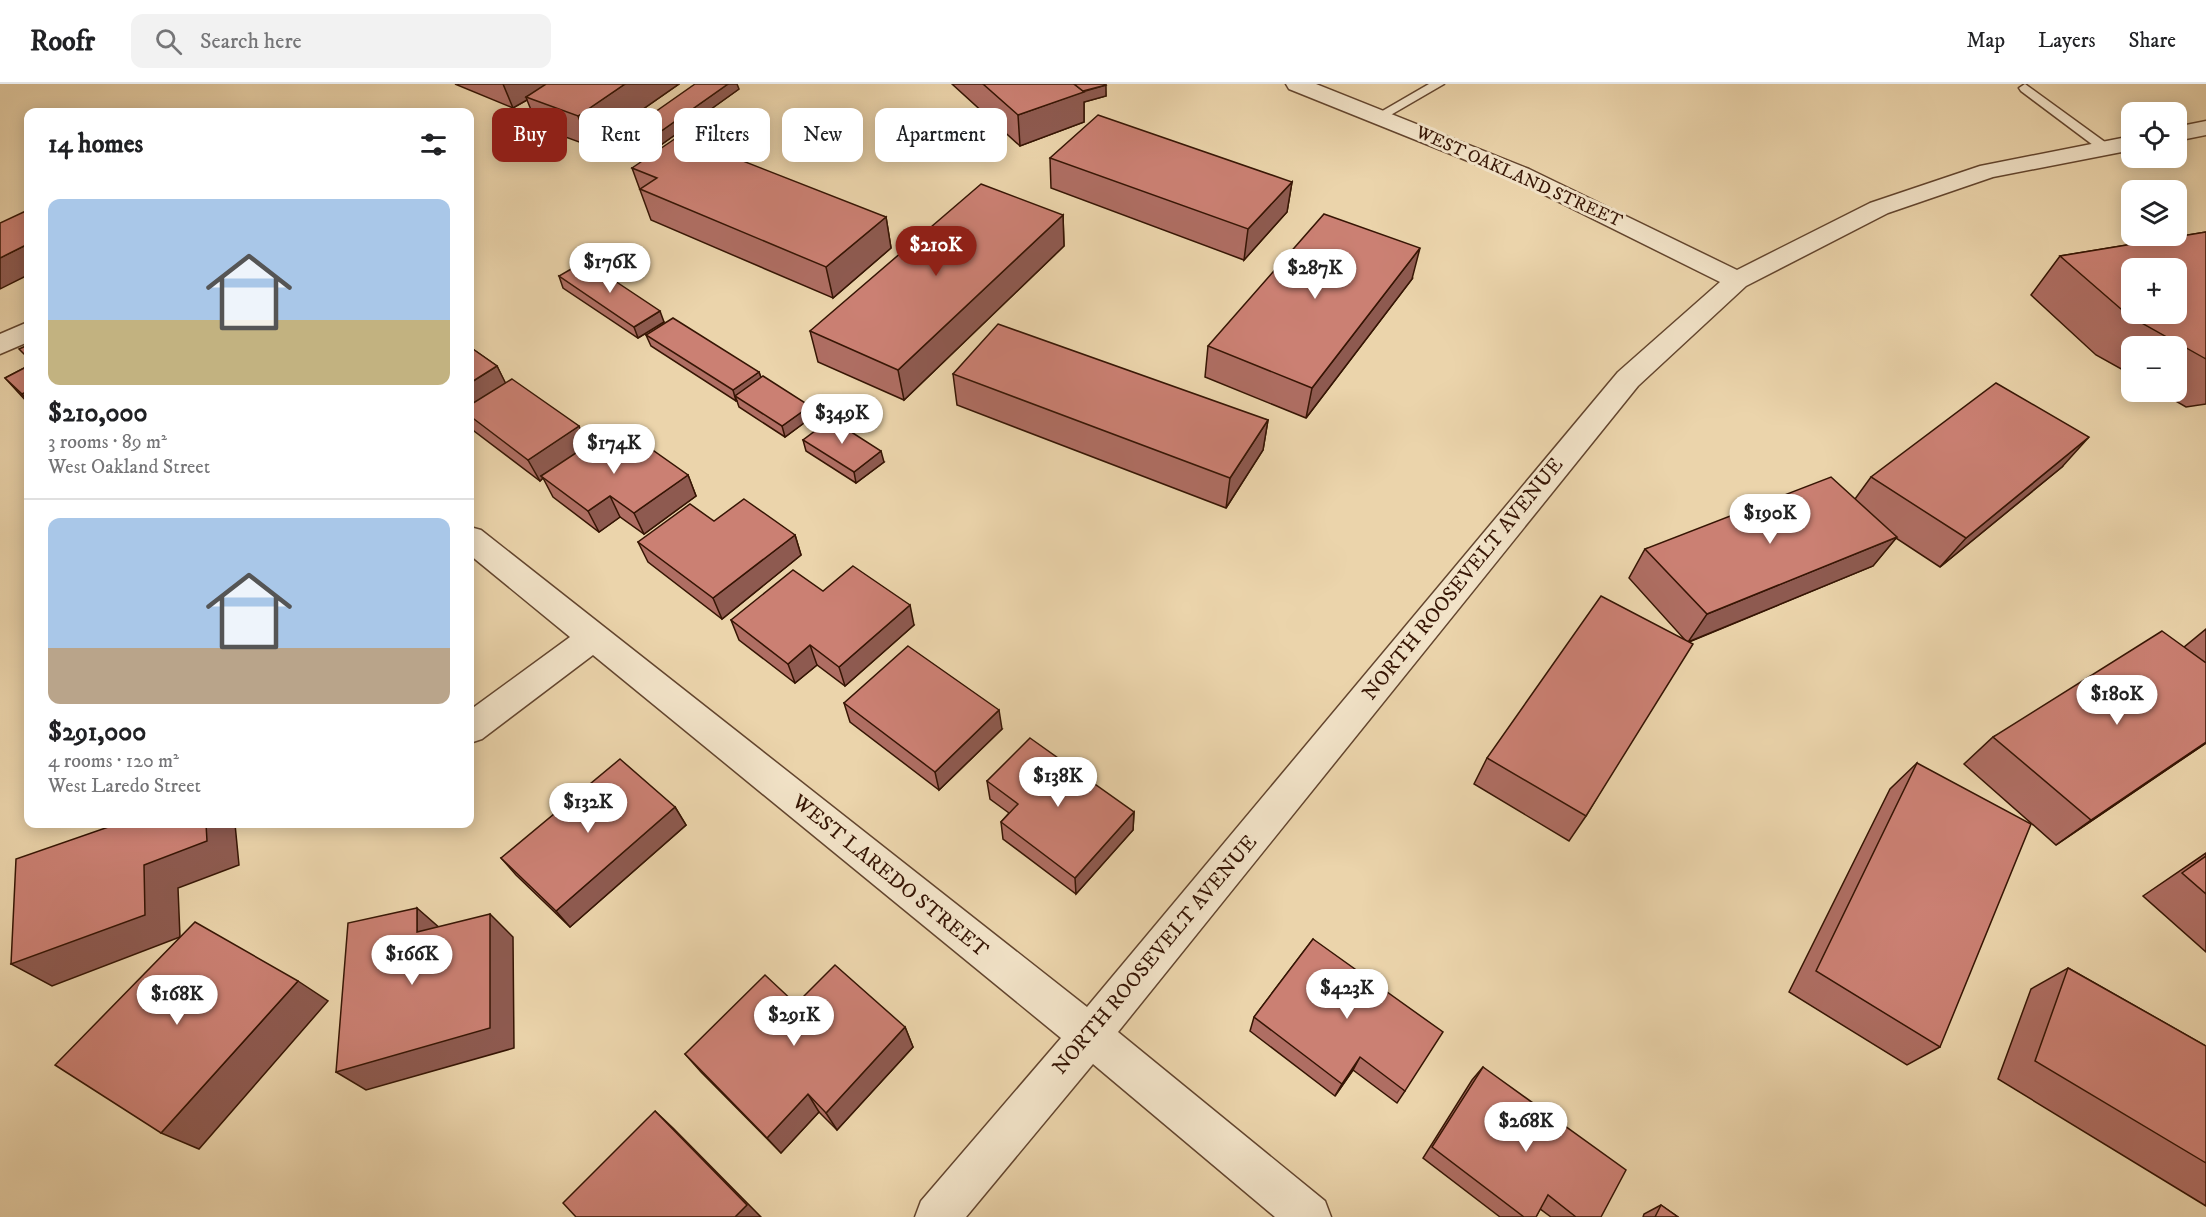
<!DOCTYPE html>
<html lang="en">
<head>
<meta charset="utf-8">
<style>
	:root { --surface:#fff; --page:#f2f2f2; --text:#202124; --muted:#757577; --line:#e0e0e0; --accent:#8f2418 }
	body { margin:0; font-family:"IM FELL DW Pica",serif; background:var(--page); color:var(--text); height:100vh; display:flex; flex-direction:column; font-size:22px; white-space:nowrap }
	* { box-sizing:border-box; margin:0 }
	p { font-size:20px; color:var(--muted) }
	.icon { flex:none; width:33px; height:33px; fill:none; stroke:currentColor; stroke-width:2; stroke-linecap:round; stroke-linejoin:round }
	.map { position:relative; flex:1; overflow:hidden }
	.drawer { position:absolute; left:24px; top:24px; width:450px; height:720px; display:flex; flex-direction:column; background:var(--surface); border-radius:12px; box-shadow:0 3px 15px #0003 }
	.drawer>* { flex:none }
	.top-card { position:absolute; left:492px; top:24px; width:570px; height:54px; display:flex; gap:12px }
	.controls { position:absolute; left:2121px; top:18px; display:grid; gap:12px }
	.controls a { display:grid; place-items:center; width:66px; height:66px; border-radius:12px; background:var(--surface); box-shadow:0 3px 15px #0003; font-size:30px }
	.price { position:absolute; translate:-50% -51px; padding:0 14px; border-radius:21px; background:#fff; color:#222; font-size:20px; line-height:39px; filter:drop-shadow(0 2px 3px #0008) }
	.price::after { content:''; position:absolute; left:50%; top:36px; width:18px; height:14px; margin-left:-9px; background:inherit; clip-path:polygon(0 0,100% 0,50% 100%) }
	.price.current { background:var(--accent); color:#fff }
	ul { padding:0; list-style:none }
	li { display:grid; align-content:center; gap:12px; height:318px; padding:0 24px }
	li+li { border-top:2px solid var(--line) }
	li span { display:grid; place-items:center; height:186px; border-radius:12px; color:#555 }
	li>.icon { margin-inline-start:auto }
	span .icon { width:108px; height:108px; fill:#fffc; stroke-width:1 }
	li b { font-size:26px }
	h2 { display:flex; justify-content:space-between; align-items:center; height:72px; padding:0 24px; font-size:26px }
	.chip { padding:0 21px; border-radius:12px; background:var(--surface); box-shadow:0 3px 15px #0003; font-size:21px; line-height:54px }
	.chip.current { background:var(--accent); color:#fff }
	header { display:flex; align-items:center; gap:36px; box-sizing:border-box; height:84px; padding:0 30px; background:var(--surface); border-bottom:2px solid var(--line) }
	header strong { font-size:28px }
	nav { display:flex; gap:33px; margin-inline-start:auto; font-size:21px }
	.search { width:420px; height:54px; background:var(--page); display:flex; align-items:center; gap:15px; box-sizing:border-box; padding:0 21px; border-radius:12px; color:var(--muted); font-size:22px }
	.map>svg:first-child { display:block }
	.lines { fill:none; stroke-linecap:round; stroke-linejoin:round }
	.service-casing { stroke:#63452e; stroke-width:3 }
	.minor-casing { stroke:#63452e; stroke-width:3 }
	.service { fill:#f2e3c8; fill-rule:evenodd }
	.minor { fill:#f2e3c8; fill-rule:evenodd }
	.wall { fill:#af6e63; stroke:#361504; stroke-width:1.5 }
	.shaded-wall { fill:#8e5a50; stroke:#361504; stroke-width:1.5 }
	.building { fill:#cb8073; stroke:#361504; stroke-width:1.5; fill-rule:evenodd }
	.labels { text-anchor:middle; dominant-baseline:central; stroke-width:6; stroke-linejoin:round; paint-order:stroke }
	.far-street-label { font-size:18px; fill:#361504; stroke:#f2e3c8 }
	.street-label { font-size:21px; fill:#361504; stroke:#f2e3c8 }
</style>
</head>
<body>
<header>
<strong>Roofr</strong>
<div class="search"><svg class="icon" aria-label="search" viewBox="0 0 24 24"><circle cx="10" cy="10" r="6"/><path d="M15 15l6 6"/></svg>Search here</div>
<nav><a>Map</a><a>Layers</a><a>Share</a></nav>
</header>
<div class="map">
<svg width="2206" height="1133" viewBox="0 0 2206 1133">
	<rect width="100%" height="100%" fill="#ebd4ab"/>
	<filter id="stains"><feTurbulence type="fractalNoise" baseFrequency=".00333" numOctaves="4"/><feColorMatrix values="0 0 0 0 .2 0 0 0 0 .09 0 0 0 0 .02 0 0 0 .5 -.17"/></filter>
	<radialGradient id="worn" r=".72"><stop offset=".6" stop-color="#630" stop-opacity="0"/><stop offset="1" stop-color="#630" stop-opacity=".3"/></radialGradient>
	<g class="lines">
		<g class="service-casing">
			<g id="service">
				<polygon points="1429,0 1444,0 1382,36 1374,36 1372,33"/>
				<polygon points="2025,0 2109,61 2111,64 2109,67 2101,67 2021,7 2019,4"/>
			</g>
		</g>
		<g class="minor-casing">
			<g id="minor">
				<polygon points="1286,0 1316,0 1529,85 1737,186 1870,119 1980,82 2132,52 2132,66 1993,93 1888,129 1746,202 1638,302 1118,948 1325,1117 1331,1133 1275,1133 1093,980 966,1133 915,1133 921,1117 1061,954 593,571 482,655 470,659 470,626 570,553 470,471 470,443 481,446 1087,923 1618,288 1720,198 1513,95 1289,5"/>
				<polygon points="2206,37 2206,51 2176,57 2176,43"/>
				<polygon points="28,238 28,258 0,270 0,250"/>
			</g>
		</g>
		<use href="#service" class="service"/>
		<use href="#minor" class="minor"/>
	</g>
	<g class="wall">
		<polygon points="455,0 679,0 590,62 538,43 527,16 513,24"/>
		<polygon points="952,0 1105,0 1106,12 1084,18 1084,38 1020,62"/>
		<polygon points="739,5 644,73 622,65 618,54"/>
		<polygon points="1050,74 1292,98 1287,128 1244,176 1051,104"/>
		<polygon points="632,84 886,133 891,164 833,214 651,136"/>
		<polygon points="1063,131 1064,162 904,316 818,278 810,247"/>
		<polygon points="2206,148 2206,320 2186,323 2160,308 2176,308 2176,262 2132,262 2132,291 2096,271 2031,211 2060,172"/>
		<polygon points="559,192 664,238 638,254 563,204"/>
		<polygon points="1412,195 1306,334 1205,293 1208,262"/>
		<polygon points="646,251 759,288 761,294 812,333 785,353 739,323 737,317 736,317 651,262"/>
		<polygon points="470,263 497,282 505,299 588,361 630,370 688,391 696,412 644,450 620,433 599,448 553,413 543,394 540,397 474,347 470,340"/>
		<polygon points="28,282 28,319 5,294"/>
		<polygon points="953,290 1268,336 1263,366 1226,424 957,321"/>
		<polygon points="803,356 884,378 856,399 806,367"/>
		<polygon points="2062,383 1940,483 1896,454 1873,482 1689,558 1586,732 1569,757 1474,700 1487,674 1686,557 1629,494 1645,465 1855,415 1871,393"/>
		<polygon points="714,437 795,451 801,471 722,535 648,478 638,458"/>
		<polygon points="823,507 914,541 845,602 817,581 795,599 739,556 731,536"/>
		<polygon points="2206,545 2206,659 2056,761 1964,680 1993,653 2184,563"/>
		<polygon points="844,619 1002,645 939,706 850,638"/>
		<polygon points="1917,679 1940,963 1907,981 1789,908 1890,705"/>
		<polygon points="987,697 1134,728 1133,746 1076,810 1003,755 1001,738 1009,729 990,715"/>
		<polygon points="675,723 686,741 570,843 516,791 501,774"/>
		<polygon points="2206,769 2206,868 2143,812"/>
		<polygon points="1313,855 1405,1007 1397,1019 1353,986 1335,1012 1250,947 1254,933"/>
		<polygon points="2068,884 2206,962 2206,1122 1998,995 2031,905"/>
		<polygon points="796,920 905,943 913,963 837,1046 819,1028 781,1069 701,988 685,970"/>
		<polygon points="1483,983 1601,1133 1551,1133 1540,1125 1536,1133 1500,1133 1423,1074 1472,996"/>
		<polygon points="1661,1121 1678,1133 1643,1133 1644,1130"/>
	</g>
	<g class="shaded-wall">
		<polygon points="503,0 554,0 526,13 527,16 513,24"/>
		<polygon points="625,0 679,0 590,62 578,32"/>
		<polygon points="728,0 737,0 739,5 644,73 640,62"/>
		<polygon points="1106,1 1106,12 1084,18 1084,38 1020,62 1018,31 1082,8"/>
		<polygon points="1292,98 1287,128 1244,176 1248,145"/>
		<polygon points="1063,131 1064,162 904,316 898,286"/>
		<polygon points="886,133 891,164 833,214 826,183"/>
		<polygon points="28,160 28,191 0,205 0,174"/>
		<polygon points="1420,164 1412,195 1306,334 1312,304"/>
		<polygon points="660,227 664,238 638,254 634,243"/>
		<polygon points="497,282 508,304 470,328 470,299"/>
		<polygon points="759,288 763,299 735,312 737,317 736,317 733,306"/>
		<polygon points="28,307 28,318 22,310"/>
		<polygon points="810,322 812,333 785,353 782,342"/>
		<polygon points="1268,336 1263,366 1226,424 1230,394"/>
		<polygon points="579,342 589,364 541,392 543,394 540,397 528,376"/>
		<polygon points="2089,353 2062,383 1940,483 1966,454"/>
		<polygon points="881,367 884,378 856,399 854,388"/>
		<polygon points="688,391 696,412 644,450 634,429"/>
		<polygon points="610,412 620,433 599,448 588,427"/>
		<polygon points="795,451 801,471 722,535 713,514"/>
		<polygon points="1897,453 1873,482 1688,558 1707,530"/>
		<polygon points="910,521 914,541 845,602 839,583"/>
		<polygon points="810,561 817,581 795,599 788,580"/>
		<polygon points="999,626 1002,645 939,706 935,688"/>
		<polygon points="2206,658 2206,659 2056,761 2091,736"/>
		<polygon points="675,723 686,741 570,843 556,827"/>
		<polygon points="1134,728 1133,746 1076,810 1075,794"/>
		<polygon points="206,740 235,740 239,781 178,804 180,853 52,902 11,880 144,781"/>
		<polygon points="417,824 442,846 417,848"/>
		<polygon points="490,830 513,853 514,964 366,1006 336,988"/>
		<polygon points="298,897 328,917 199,1065 161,1049"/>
		<polygon points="905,943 913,963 837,1046 826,1029"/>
		<polygon points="1360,973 1353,986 1335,1012 1342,1000"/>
		<polygon points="808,1010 819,1028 781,1069 767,1054"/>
		<polygon points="655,1027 673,1044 761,1133 735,1133"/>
	</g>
	<g class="building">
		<polygon points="546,0 625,0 578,32 526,13"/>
		<polygon points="695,0 728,0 640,62 618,54"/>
		<polygon points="983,0 1074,0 1084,8 1018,31"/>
		<polygon points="1074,0 1105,0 1106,1 1083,7"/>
		<polygon points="1098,31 1292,98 1248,145 1050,74"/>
		<polygon points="679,52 886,133 826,183 640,105 657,94 632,84"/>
		<polygon points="981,100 1063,131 898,286 810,247"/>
		<polygon points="28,126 28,160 0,174 0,139"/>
		<polygon points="1324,130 1420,164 1312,304 1208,262"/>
		<path d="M2206 148V275L2129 232 2060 172ZM2132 184H2176V230H2132Z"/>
		<polygon points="585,177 660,227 634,243 559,192"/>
		<polygon points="673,234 759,288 733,306 646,251"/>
		<polygon points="998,240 1268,336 1230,394 953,290"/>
		<polygon points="28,261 28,274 19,265"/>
		<polygon points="470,263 497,282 470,299"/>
		<polygon points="28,282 28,307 22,310 5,294"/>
		<polygon points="763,292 810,322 782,342 735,312"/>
		<polygon points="512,295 579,342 528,376 470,332 470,321"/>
		<polygon points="1996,299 2089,353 1966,454 1871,393"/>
		<polygon points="831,335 881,367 854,388 803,356"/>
		<polygon points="603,351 630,370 644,360 688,391 634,429 610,412 588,427 541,392"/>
		<polygon points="1831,393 1897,453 1707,530 1645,465"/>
		<polygon points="744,415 795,451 713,514 638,458 690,420 714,437"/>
		<polygon points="853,482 910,521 839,583 810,561 788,580 731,536 793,486 823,507"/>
		<polygon points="1601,512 1693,560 1586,732 1487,674"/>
		<polygon points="2162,547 2206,579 2206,658 2091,736 1993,653"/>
		<polygon points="908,562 999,626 935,688 844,619"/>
		<polygon points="1030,654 1134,728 1075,794 1001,738 1018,720 987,697"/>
		<polygon points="620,675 675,723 556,827 501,774"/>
		<polygon points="1917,679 2031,740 1940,963 1816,887"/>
		<polygon points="117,740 206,740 207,757 144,781 145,831 11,880 16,775"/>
		<polygon points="2206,772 2206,810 2182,789"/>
		<polygon points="417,824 417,848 490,830 490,944 336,988 348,839"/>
		<polygon points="195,838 298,897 161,1049 55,981"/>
		<polygon points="1313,855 1443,948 1405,1007 1360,973 1342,1000 1254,933"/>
		<polygon points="835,881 905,943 826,1029 808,1010 767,1054 685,970 765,891 796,920"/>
		<polygon points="2068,884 2206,962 2206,1079 2035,977"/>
		<polygon points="1483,983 1626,1086 1601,1133 1576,1133 1548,1111 1536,1133 1524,1133 1432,1063"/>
		<polygon points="655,1027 747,1121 735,1133 576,1133 563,1119"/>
		<polygon points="1661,1121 1678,1133 1655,1133"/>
	</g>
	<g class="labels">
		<g class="far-street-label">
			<text transform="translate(1519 93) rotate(24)">WEST OAKLAND STREET</text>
		</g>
		<g class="street-label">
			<text transform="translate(1463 495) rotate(-51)">NORTH ROOSEVELT AVENUE</text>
			<text transform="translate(890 792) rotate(39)">WEST LAREDO STREET</text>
			<text transform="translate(1155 871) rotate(-50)">NORTH ROOSEVELT AVENUE</text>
		</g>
	</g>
	<rect width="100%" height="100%" filter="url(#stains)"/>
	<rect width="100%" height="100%" fill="url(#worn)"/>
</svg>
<div class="controls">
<a><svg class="icon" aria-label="locate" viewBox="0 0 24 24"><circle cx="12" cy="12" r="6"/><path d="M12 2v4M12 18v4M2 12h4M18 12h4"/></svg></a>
<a><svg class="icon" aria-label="layers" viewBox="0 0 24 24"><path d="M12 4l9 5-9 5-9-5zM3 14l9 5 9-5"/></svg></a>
<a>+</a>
<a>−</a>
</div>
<b class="price current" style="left:936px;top:193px">$210K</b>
<b class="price" style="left:610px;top:210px">$176K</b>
<b class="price" style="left:1315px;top:216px">$287K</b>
<b class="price" style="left:842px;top:361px">$349K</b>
<b class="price" style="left:614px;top:391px">$174K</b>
<b class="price" style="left:1770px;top:461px">$190K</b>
<b class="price" style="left:2117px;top:642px">$180K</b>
<b class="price" style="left:1058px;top:724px">$138K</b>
<b class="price" style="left:588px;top:750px">$132K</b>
<b class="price" style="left:412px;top:902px">$166K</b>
<b class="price" style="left:1347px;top:936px">$423K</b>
<b class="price" style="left:177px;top:942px">$168K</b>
<b class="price" style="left:794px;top:963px">$291K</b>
<b class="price" style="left:1526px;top:1069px">$268K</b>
<div class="top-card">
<a class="chip current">Buy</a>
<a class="chip">Rent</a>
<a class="chip">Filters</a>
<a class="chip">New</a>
<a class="chip">Apartment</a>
</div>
<section class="drawer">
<h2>14 homes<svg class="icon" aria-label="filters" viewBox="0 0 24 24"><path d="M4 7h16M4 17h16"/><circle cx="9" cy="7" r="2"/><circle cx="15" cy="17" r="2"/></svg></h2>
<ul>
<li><span style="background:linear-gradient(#a9c7e8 65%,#c2b280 0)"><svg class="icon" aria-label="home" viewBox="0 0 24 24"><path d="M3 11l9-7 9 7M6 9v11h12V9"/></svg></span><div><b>$210,000</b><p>3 rooms · 89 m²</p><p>West Oakland Street</p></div></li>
<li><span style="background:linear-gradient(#a9c7e8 70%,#b9a48a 0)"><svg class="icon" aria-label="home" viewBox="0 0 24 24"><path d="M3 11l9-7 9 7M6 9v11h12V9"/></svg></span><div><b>$291,000</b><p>4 rooms · 120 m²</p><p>West Laredo Street</p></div></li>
</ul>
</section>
</div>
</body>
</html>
